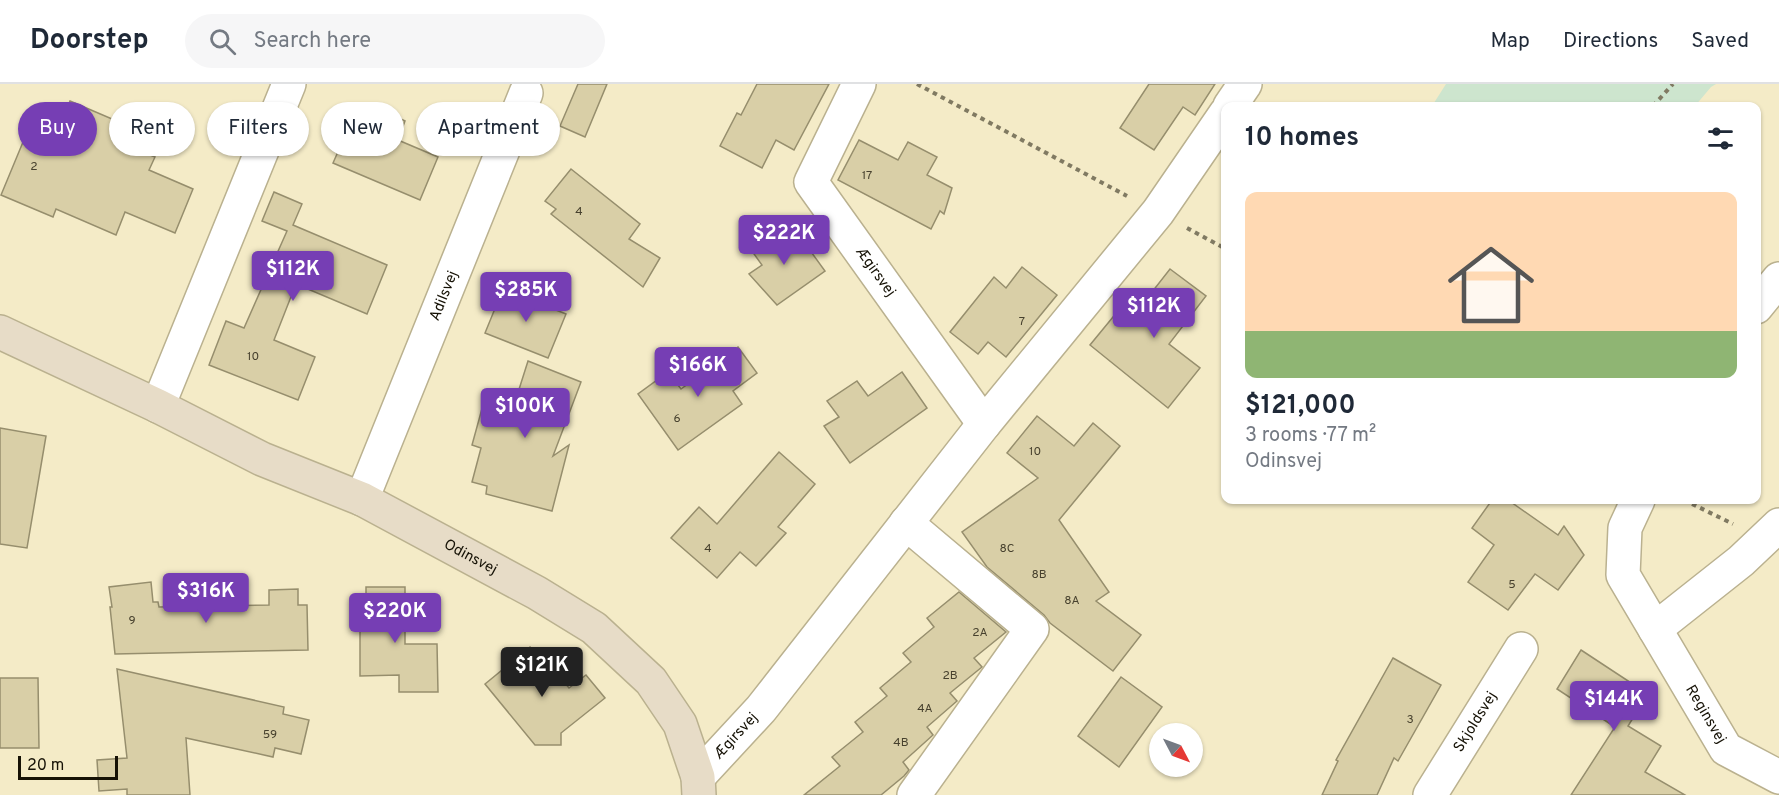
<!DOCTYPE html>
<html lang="en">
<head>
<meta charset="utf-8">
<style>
	:root { --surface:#fff; --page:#f6f6f7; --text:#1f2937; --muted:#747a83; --line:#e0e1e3; --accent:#763eb4 }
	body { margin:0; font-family:Overpass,sans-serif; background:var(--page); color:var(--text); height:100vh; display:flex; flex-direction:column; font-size:22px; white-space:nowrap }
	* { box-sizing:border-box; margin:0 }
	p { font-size:20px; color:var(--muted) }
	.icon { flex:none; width:33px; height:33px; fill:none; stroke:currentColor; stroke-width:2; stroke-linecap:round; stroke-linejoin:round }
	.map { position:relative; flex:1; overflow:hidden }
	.sheet { position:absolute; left:1221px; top:18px; width:540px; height:402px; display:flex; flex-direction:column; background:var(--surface); border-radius:12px; box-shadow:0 2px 4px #0004 }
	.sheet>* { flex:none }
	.hud { position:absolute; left:18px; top:18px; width:570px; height:54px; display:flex; gap:12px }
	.needle { width:39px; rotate:131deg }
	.controls { position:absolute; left:1149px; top:639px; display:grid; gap:12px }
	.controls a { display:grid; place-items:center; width:54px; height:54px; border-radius:50%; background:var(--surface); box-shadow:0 2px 4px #0004; font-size:30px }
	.scale { position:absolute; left:18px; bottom:15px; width:100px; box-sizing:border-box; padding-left:6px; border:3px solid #161206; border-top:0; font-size:16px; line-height:21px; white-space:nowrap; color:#161206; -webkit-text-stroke:4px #f4ebc7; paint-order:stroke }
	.price { position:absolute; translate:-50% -51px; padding:0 14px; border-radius:6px; background:var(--accent); color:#fff; font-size:20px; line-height:39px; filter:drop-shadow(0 2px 3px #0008) }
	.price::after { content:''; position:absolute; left:50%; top:36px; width:18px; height:14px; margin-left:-9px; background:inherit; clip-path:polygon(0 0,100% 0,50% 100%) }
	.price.selected { background:#222; color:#fff }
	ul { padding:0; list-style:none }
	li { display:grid; align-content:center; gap:12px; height:318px; padding:0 24px }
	li span { display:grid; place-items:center; height:186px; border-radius:12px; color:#555 }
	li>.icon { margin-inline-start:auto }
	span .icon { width:108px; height:108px; fill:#fffc; stroke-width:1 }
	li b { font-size:26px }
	h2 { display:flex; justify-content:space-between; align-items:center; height:72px; padding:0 24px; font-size:26px }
	.pill { padding:0 21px; border-radius:27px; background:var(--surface); box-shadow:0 2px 4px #0004; font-size:21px; line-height:54px }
	.pill.selected { background:var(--accent); color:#fff }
	header { display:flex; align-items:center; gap:36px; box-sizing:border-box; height:84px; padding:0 30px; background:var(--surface); border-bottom:2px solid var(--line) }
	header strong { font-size:28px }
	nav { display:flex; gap:33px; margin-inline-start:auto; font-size:21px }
	.search { width:420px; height:54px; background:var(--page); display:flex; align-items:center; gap:15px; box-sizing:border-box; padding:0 21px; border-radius:33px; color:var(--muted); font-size:22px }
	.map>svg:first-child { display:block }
	.green { fill:#cde5ce }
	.building { fill:#d9cfa7; stroke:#968e6d; stroke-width:1.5 }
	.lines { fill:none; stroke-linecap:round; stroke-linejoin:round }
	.street-casing { stroke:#bab18f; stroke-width:36 }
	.secondary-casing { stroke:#bab18f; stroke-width:36 }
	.path { stroke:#807a62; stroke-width:4; stroke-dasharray:4.5 4.5; stroke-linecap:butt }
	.street { stroke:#fff; stroke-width:33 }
	.secondary { stroke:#e7dcc7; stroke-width:33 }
	.labels { text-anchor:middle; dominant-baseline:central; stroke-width:5; stroke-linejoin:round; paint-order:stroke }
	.number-label { font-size:12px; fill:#47412e }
	.street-label { font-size:15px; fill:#161206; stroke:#f4ebc7 }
</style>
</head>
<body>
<header>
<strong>Doorstep</strong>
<div class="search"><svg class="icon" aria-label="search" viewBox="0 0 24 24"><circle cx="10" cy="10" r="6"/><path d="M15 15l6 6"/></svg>Search here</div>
<nav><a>Map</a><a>Directions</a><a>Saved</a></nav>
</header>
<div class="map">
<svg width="1779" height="711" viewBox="0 0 1779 711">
	<rect width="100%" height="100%" fill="#f4ebc7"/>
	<polygon class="green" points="1446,0 1716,0 1711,3 1695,22 1432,22"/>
	<g class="building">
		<polygon points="578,0 607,0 585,53 560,42"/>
		<polygon points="757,0 829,0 794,66 776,56 762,84 720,62 737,29 741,31"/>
		<polygon points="1149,0 1215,0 1195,31 1183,23 1154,66 1120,44"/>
		<polygon points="70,17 119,38 125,23 157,37 143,68 155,73 149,86 193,105 175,149 125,128 116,151 56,125 53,133 1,111 33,34 59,45"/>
		<polygon points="375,23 405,37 398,56 438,73 420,116 333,79 352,36 367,43"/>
		<polygon points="859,56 898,76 908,58 937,73 927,91 952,104 944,130 940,127 931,145 838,96"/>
		<polygon points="571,85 640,140 629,155 660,174 643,203 551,130 556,125 545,117"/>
		<polygon points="274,108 302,120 293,141 387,181 367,230 296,200 274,256 315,273 298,316 209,281 226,237 244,244 287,147 262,137"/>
		<polygon points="774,145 787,163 801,154 825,187 777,221 749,190 762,181 749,163"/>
		<polygon points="1022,183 1057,211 1006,273 988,258 978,270 950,248 994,193 1006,204"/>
		<polygon points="1170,185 1206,212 1169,260 1200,284 1168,324 1090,261 1122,222 1134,231"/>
		<polygon points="503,205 566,230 548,274 485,249"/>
		<polygon points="738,263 757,289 733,307 742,320 678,366 638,310 668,288 681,305"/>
		<polygon points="528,277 581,298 553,372 569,361 552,427 486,410 487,402 472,398 481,364 472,361 486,310 515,318"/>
		<polygon points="902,288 927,324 850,379 824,342 839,333 827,317 857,297 868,312"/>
		<polygon points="1037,332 1074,362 1093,339 1120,362 1059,436 1109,508 1096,517 1141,551 1113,587 1050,539 1044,531 987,483 962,448 1038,394 1007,369"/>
		<polygon points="0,344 46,352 27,464 0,460"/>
		<polygon points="779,368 815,400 778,443 786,449 756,482 740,468 717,494 671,454 699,423 717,440"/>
		<polygon points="1492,416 1508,416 1558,451 1564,442 1584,471 1558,506 1535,490 1508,526 1468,498 1494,461 1472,444"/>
		<polygon points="151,498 153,518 158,518 159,523 269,521 269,506 298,505 298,521 307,521 308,566 115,570 110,523 112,523 109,503"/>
		<polygon points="366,503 405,503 405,560 437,560 438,608 399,608 399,591 360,592 360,543 366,534"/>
		<polygon points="959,508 1006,548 974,574 982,583 950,609 957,617 927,643 933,651 903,678 909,686 904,692 881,711 804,711 840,682 832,673 863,648 855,638 887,612 880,604 911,578 903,569 934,543 927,534"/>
		<polygon points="530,563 549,586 552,583 569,604 586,591 605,614 561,649 561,661 535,661 485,600"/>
		<polygon points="1581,566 1648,610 1628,642 1661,662 1645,688 1685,711 1571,711 1615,643 1557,605"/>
		<polygon points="1393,574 1441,601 1398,677 1394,674 1377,711 1322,711 1338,677 1336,676"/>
		<polygon points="117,585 284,623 283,630 309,636 301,670 275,664 273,673 186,654 190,711 127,711 127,705 99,707 97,676 127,674"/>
		<polygon points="1121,593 1162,623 1119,683 1078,652"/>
		<polygon points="0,594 38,594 39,664 0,664"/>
	</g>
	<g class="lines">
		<g class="street-casing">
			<g id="street">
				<path id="s1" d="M859 0 811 98 984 340"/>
				<polyline points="1230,22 1245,0"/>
				<polyline points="1756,223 1779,195"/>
				<polyline points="158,322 289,0"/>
				<path id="s2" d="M362 415 526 9"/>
				<path id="s3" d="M1638 416 1625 444 1623 491 1726 665 1779 693"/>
				<polyline points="906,439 1032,545 914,711"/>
				<polyline points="1655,545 1741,477 1779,441"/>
				<path id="s4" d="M698 693 761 625 984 340 1158 128 1226 29"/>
				<path id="s5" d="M1430 711 1521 565"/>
			</g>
		</g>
		<g class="secondary-casing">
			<g id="secondary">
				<path id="s6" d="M0 248 158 322 262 375 362 415 537 509 594 544 651 597 680 640 698 693 699 711"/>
			</g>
		</g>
		<g class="path">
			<polyline points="917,0 1127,112"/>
			<polyline points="1653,22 1673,0"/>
			<polyline points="1187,144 1226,165"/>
			<polyline points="1684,416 1733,440"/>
		</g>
		<use href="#street" class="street"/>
		<use href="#secondary" class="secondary"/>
	</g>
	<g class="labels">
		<g class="number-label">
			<text x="34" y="83">2</text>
			<text x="867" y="92">17</text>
			<text x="579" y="128">4</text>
			<text x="1022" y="238">7</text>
			<text x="253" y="273">10</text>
			<text x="677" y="335">6</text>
			<text x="1035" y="368">10</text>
			<text x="708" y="465">4</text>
			<text x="1007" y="465">8C</text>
			<text x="1039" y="491">8B</text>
			<text x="1512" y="501">5</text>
			<text x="1072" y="517">8A</text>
			<text x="132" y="537">9</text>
			<text x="980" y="549">2A</text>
			<text x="950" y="592">2B</text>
			<text x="925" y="625">4A</text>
			<text x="1410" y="636">3</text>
			<text x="270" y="651">59</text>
			<text x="901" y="659">4B</text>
		</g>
		<g class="street-label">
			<text stroke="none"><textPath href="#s1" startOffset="220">Ægirsvej</textPath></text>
			<text stroke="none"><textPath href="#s2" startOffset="219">Adilsvej</textPath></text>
			<text stroke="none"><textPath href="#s6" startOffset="522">Odinsvej</textPath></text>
			<text stroke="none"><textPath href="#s3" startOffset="240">Reginsvej</textPath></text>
			<text stroke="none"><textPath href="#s5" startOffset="86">Skjoldsvej</textPath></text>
			<text stroke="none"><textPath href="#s4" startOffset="56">Ægirsvej</textPath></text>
		</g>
	</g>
</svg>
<div class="controls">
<a><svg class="needle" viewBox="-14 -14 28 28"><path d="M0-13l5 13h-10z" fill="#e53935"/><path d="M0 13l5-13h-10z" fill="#747a83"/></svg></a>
</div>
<div class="scale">20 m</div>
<b class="price" style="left:784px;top:182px">$222K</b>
<b class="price" style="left:293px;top:218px">$112K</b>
<b class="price" style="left:526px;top:239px">$285K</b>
<b class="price" style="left:1154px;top:255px">$112K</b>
<b class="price" style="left:698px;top:314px">$166K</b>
<b class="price" style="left:525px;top:355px">$100K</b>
<b class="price" style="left:206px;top:540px">$316K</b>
<b class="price" style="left:395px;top:560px">$220K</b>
<b class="price selected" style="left:542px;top:614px">$121K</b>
<b class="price" style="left:1614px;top:648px">$144K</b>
<div class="hud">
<a class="pill selected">Buy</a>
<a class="pill">Rent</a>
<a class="pill">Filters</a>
<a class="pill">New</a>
<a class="pill">Apartment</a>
</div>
<section class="sheet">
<h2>10 homes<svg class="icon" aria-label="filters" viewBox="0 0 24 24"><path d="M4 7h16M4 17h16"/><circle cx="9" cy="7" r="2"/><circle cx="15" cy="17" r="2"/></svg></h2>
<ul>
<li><span style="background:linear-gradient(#ffd9b3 75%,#8fb573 0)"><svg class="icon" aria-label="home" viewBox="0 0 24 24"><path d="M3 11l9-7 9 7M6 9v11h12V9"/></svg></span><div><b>$121,000</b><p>3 rooms · 77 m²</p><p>Odinsvej</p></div></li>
</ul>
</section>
</div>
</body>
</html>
